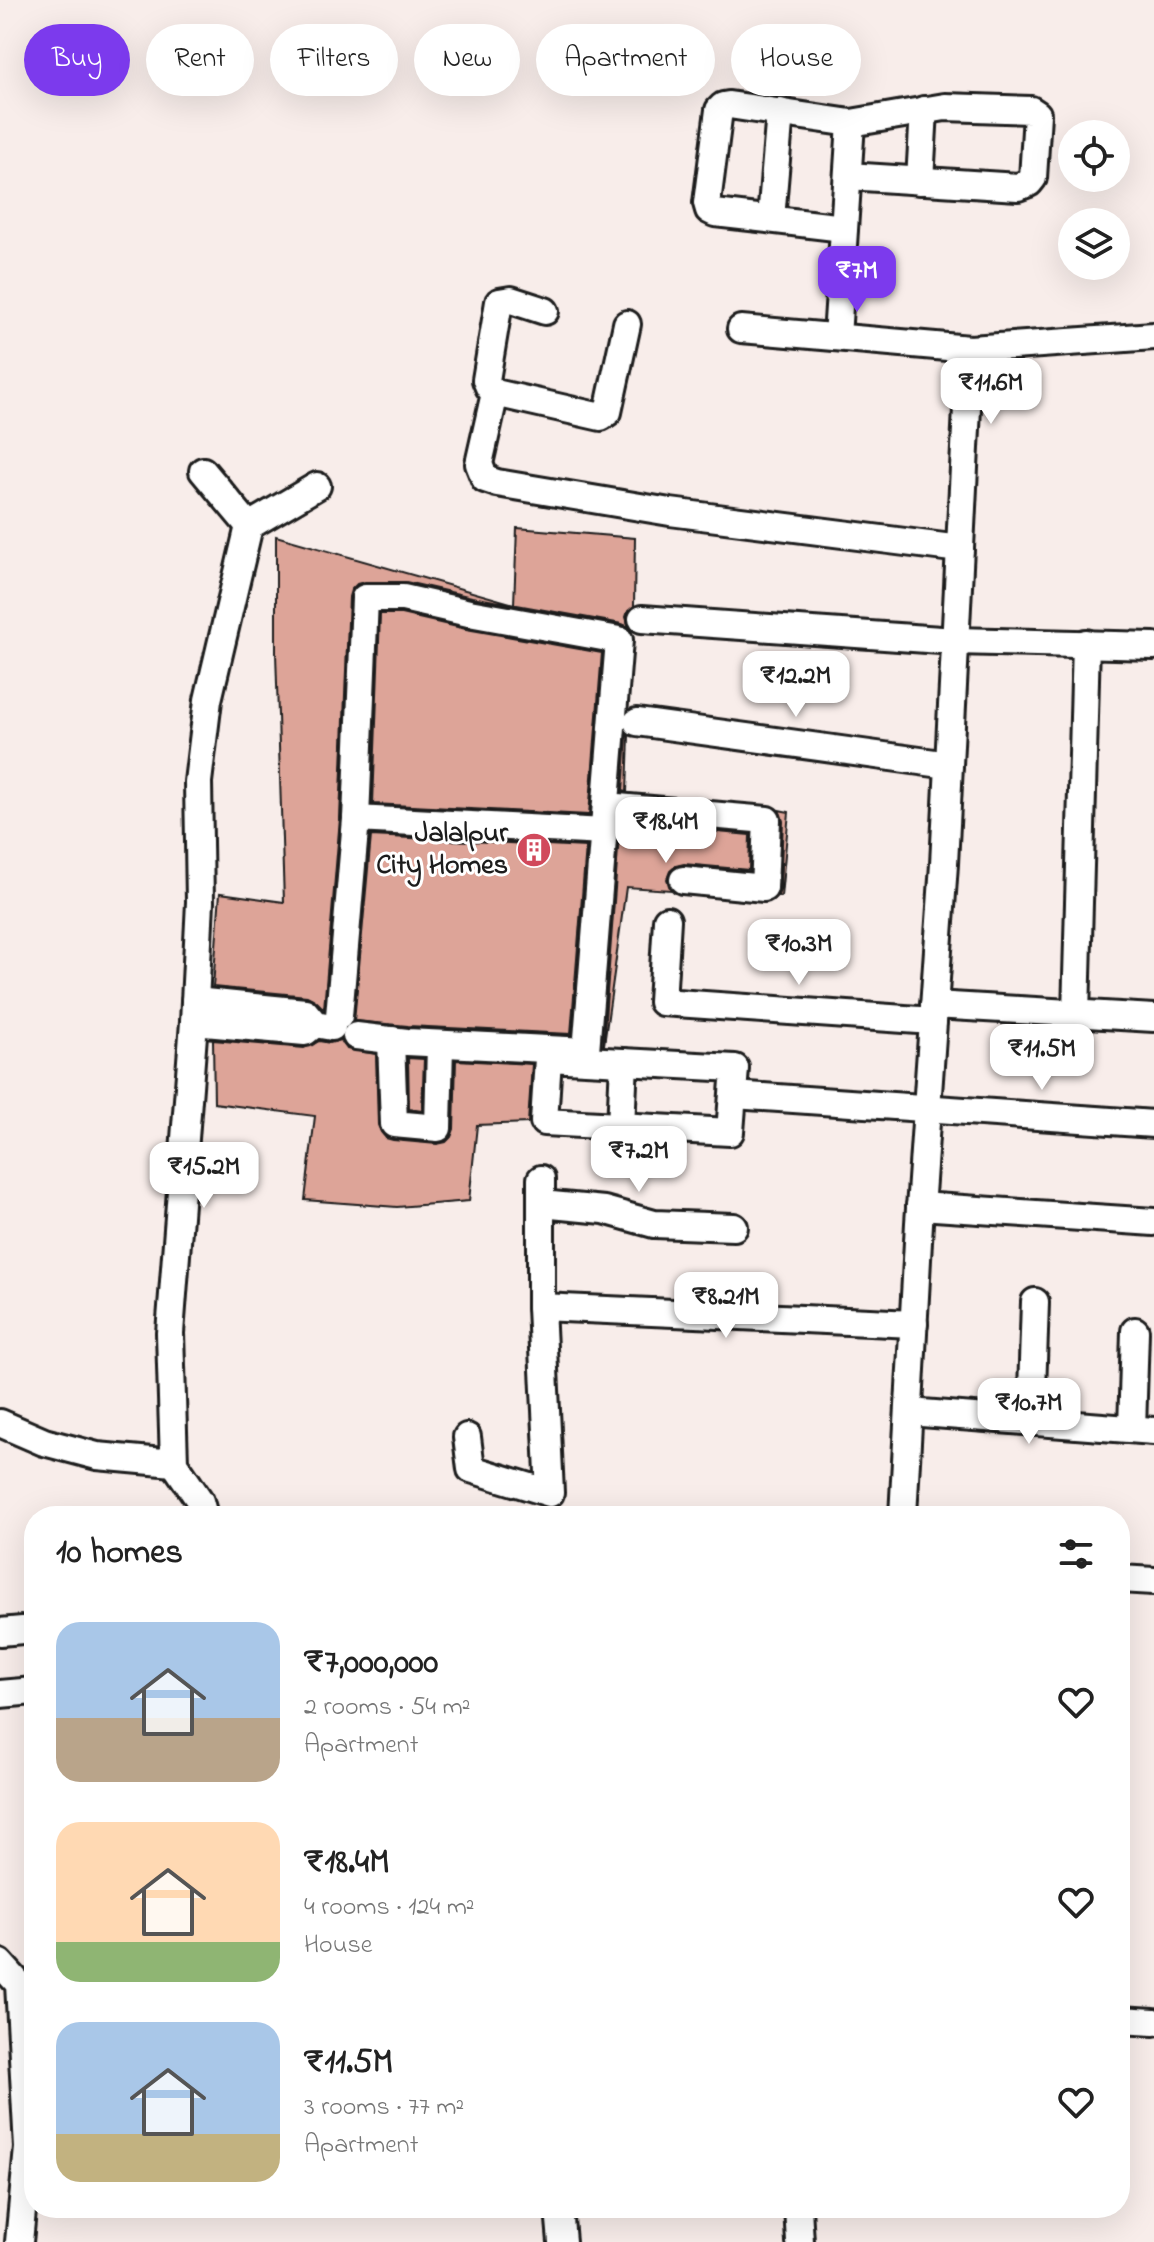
<!DOCTYPE html>
<html lang="en">
<head>
<meta charset="utf-8">
<style>
	:root { --surface:#fff; --page:#f6f6f6; --text:#222; --muted:#767676; --accent:#7c3aed }
	body { margin:0; font-family:"Indie Flower",sans-serif; background:var(--page); color:var(--text); height:100vh; display:flex; flex-direction:column; font-size:30px; white-space:nowrap }
	* { box-sizing:border-box; margin:0 }
	p { font-size:26px; color:var(--muted) }
	.icon { flex:none; width:44px; height:44px; fill:none; stroke:currentColor; stroke-width:2; stroke-linecap:round; stroke-linejoin:round }
	.map { position:relative; flex:1; overflow:hidden }
	.sheet { position:absolute; left:24px; top:1506px; width:1106px; height:712px; display:flex; flex-direction:column; background:var(--surface); border-radius:32px; box-shadow:0 8px 32px #0002 }
	.sheet>* { flex:none }
	.top-card { position:absolute; left:24px; top:24px; width:1106px; height:72px; display:flex; gap:16px }
	.buttons { position:absolute; left:1058px; top:120px; display:grid; gap:16px }
	.buttons a { display:grid; place-items:center; width:72px; height:72px; border-radius:50%; background:var(--surface); box-shadow:0 8px 32px #0002; font-size:40px }
	.price { position:absolute; translate:-50% -68px; padding:0 18px; border-radius:16px; background:#fff; color:#222; font-size:26px; line-height:52px; filter:drop-shadow(0 2px 4px #0008) }
	.price::after { content:''; position:absolute; left:50%; top:48px; width:24px; height:18px; margin-left:-12px; background:inherit; clip-path:polygon(0 0,100% 0,50% 100%) }
	.price.current { background:var(--accent); color:#fff }
	ul { padding:0; list-style:none }
	li { display:flex; align-items:center; gap:24px; height:200px; padding:0 32px }
	li span { display:grid; place-items:center; flex:none; width:224px; height:160px; border-radius:24px; color:#555 }
	li>.icon { margin-inline-start:auto }
	span .icon { width:96px; height:96px; fill:#fffc; stroke-width:1 }
	li b { font-size:34px }
	h2 { display:flex; justify-content:space-between; align-items:center; height:96px; padding:0 32px; font-size:34px }
	.chip { padding:0 28px; border-radius:36px; background:var(--surface); box-shadow:0 8px 32px #0002; font-size:28px; line-height:72px }
	.chip.current { background:var(--accent); color:#fff }
	.map>svg:first-child { display:block }
	.building { fill:#dda498; stroke:#1c1c1c; stroke-width:2 }
	.lines { fill:none; stroke-linecap:round; stroke-linejoin:round }
	.minor-casing { stroke:#1c1c1c; stroke-width:32 }
	.minor { stroke:#fff; stroke-width:26 }
	.labels { text-anchor:middle; dominant-baseline:central; stroke-width:6; stroke-linejoin:round; paint-order:stroke }
	.poi-label { font-size:28px; font-weight:bold; fill:#1c1c1c; stroke:#fff; text-anchor:end }
</style>
</head>
<body>
<div class="map">
<svg width="1154" height="2242" viewBox="0 0 1154 2242">
	<rect width="100%" height="100%" fill="#f8edea"/>
	<filter id="ink" filterUnits="userSpaceOnUse"><feTurbulence type="fractalNoise" baseFrequency=".0125" numOctaves="2"/><feDisplacementMap in="SourceGraphic" scale="16" xChannelSelector="R" yChannelSelector="G"/><feConvolveMatrix kernelMatrix="1 2 1 2 8 2 1 2 1" color-interpolation-filters="sRGB"/></filter>
	<g filter="url(#ink)">
		<g class="building">
			<polygon points="517,528 635,538 634,606 628,611 626,617 629,627 622,624 472,597 406,582 365,582 357,584 351,590 349,597 340,818 324,1009 316,1001 307,996 213,987 220,893 284,902 276,653 276,536 514,604"/>
			<polygon points="380,614 401,614 466,629 602,653 589,815 373,804"/>
			<polygon points="627,735 629,736 627,792 623,791"/>
			<polygon points="779,810 789,812 781,897 778,896 780,889 783,821"/>
			<polygon points="620,823 750,835 749,870 684,864 676,866 670,871 667,879 671,890 626,887 604,1045 603,1045"/>
			<polygon points="371,836 586,847 571,1034 408,1026 354,1021"/>
			<polygon points="213,1040 304,1048 319,1041 330,1043 341,1040 347,1049 376,1054 378,1125 381,1132 386,1138 393,1140 437,1144 446,1142 451,1137 454,1129 456,1060 532,1064 528,1123 477,1125 469,1201 397,1207 305,1200 315,1116 214,1103"/>
			<polygon points="408,1058 424,1059 422,1111 409,1109"/>
		</g>
		<g class="lines">
			<g class="minor-casing">
				<g id="minor">
					<polyline points="920,181 924,110"/>
					<polyline points="771,219 780,112"/>
					<polyline points="844,228 715,213 709,210 707,203 719,110 723,106 729,105 851,123 945,107 1031,110 1037,114 1033,178 1029,183 1018,187 848,176"/>
					<polyline points="545,311 511,300 499,302 486,380 489,387 495,393 479,464 485,479 497,483 670,512 960,549"/>
					<polyline points="741,329 970,349"/>
					<polyline points="837,337 851,123"/>
					<polyline points="495,393 601,417 608,412 627,324"/>
					<polyline points="203,471 249,526"/>
					<polyline points="642,619 955,641 1154,646"/>
					<polyline points="637,722 949,765"/>
					<polyline points="606,806 767,820 764,888 683,880"/>
					<polyline points="356,819 605,832"/>
					<polyline points="667,920 662,1002 933,1021"/>
					<polyline points="195,1001 305,1012 315,1024 332,1027"/>
					<polyline points="934,1005 1154,1018"/>
					<polyline points="1076,1014 1086,643"/>
					<polyline points="339,1016 356,819 365,598 403,598 469,613 619,640 586,1051 407,1042 356,1036"/>
					<polyline points="194,1022 305,1032 315,1024"/>
					<polyline points="391,1040 394,1124 438,1128 440,1044"/>
					<polygon points="548,1058 735,1068 730,1132 544,1122"/>
					<polyline points="734,1095 1154,1124"/>
					<polyline points="621,1126 624,1062"/>
					<polyline points="541,1204 604,1210 654,1224 734,1227"/>
					<polyline points="920,1206 1154,1222"/>
					<polyline points="541,1307 914,1324"/>
					<polyline points="909,1412 1154,1431"/>
					<polyline points="1031,1421 1035,1302"/>
					<polyline points="0,1423 44,1442 97,1456 174,1463"/>
					<polyline points="1132,1429 1135,1331"/>
					<polyline points="467,1437 471,1469 550,1493 541,1307 541,1179"/>
					<polyline points="204,1516 200,1501 174,1463 170,1333 194,1022 200,902 198,782 208,700 249,526 317,486"/>
					<polyline points="903,1516 919,1223 944,864 970,349 1154,336"/>
					<polyline points="1120,1579 1154,1581"/>
					<polyline points="0,1632 34,1629"/>
					<polyline points="0,1694 34,1691"/>
					<polyline points="0,1963 19,1984 28,2148 19,2242"/>
					<polyline points="1120,2020 1154,2022"/>
					<polyline points="559,2208 562,2242"/>
					<polyline points="798,2208 800,2242"/>
				</g>
			</g>
			<use href="#minor" class="minor"/>
		</g>
	</g>
	<defs>
		<g id="building-disc" transform="scale(1.8)"><circle r="9.5" fill="#d1495b" stroke="#fff"/><path d="M-4-6H4V6H1V3H-1V6H-4ZM-2.5-4.3h1.7v1.8h-1.7ZM.8-4.3h1.7v1.8H.8ZM-2.5-1h1.7V.8h-1.7ZM.8-1h1.7V.8H.8Z" fill="#fff"/></g>
	</defs>
	<g fill-rule="evenodd">
		<use href="#building-disc" x="534" y="850"/>
	</g>
	<g class="labels">
		<g class="poi-label">
			<text x="508" y="834">Jalalpur<tspan x="508" dy="32">City Homes</tspan></text>
		</g>
	</g>
</svg>
<div class="buttons">
<a><svg class="icon" aria-label="locate" viewBox="0 0 24 24"><circle cx="12" cy="12" r="6"/><path d="M12 2v4M12 18v4M2 12h4M18 12h4"/></svg></a>
<a><svg class="icon" aria-label="layers" viewBox="0 0 24 24"><path d="M12 4l9 5-9 5-9-5zM3 14l9 5 9-5"/></svg></a>
</div>
<b class="price current" style="left:857px;top:314px">₹7M</b>
<b class="price" style="left:991px;top:426px">₹11.6M</b>
<b class="price" style="left:796px;top:719px">₹12.2M</b>
<b class="price" style="left:666px;top:865px">₹18.4M</b>
<b class="price" style="left:799px;top:987px">₹10.3M</b>
<b class="price" style="left:1042px;top:1092px">₹11.5M</b>
<b class="price" style="left:639px;top:1194px">₹7.2M</b>
<b class="price" style="left:204px;top:1210px">₹15.2M</b>
<b class="price" style="left:726px;top:1340px">₹8.21M</b>
<b class="price" style="left:1029px;top:1446px">₹10.7M</b>
<div class="top-card">
<a class="chip current">Buy</a>
<a class="chip">Rent</a>
<a class="chip">Filters</a>
<a class="chip">New</a>
<a class="chip">Apartment</a>
<a class="chip">House</a>
</div>
<section class="sheet">
<h2>10 homes<svg class="icon" aria-label="filters" viewBox="0 0 24 24"><path d="M4 7h16M4 17h16"/><circle cx="9" cy="7" r="2"/><circle cx="15" cy="17" r="2"/></svg></h2>
<ul>
<li><span style="background:linear-gradient(#a9c7e8 60%,#b9a48a 0)"><svg class="icon" aria-label="home" viewBox="0 0 24 24"><path d="M3 11l9-7 9 7M6 9v11h12V9"/></svg></span><div><b>₹7,000,000</b><p>2 rooms · 54 m²</p><p>Apartment</p></div><svg class="icon" aria-label="heart" viewBox="0 0 24 24"><path d="M12 20l-8-8c-3-5 5-10 8-4 3-6 11-1 8 4z"/></svg></li>
<li><span style="background:linear-gradient(#ffd9b3 75%,#8fb573 0)"><svg class="icon" aria-label="home" viewBox="0 0 24 24"><path d="M3 11l9-7 9 7M6 9v11h12V9"/></svg></span><div><b>₹18.4M</b><p>4 rooms · 124 m²</p><p>House</p></div><svg class="icon" aria-label="heart" viewBox="0 0 24 24"><path d="M12 20l-8-8c-3-5 5-10 8-4 3-6 11-1 8 4z"/></svg></li>
<li><span style="background:linear-gradient(#a9c7e8 70%,#c2b280 0)"><svg class="icon" aria-label="home" viewBox="0 0 24 24"><path d="M3 11l9-7 9 7M6 9v11h12V9"/></svg></span><div><b>₹11.5M</b><p>3 rooms · 77 m²</p><p>Apartment</p></div><svg class="icon" aria-label="heart" viewBox="0 0 24 24"><path d="M12 20l-8-8c-3-5 5-10 8-4 3-6 11-1 8 4z"/></svg></li>
</ul>
</section>
</div>
</body>
</html>
